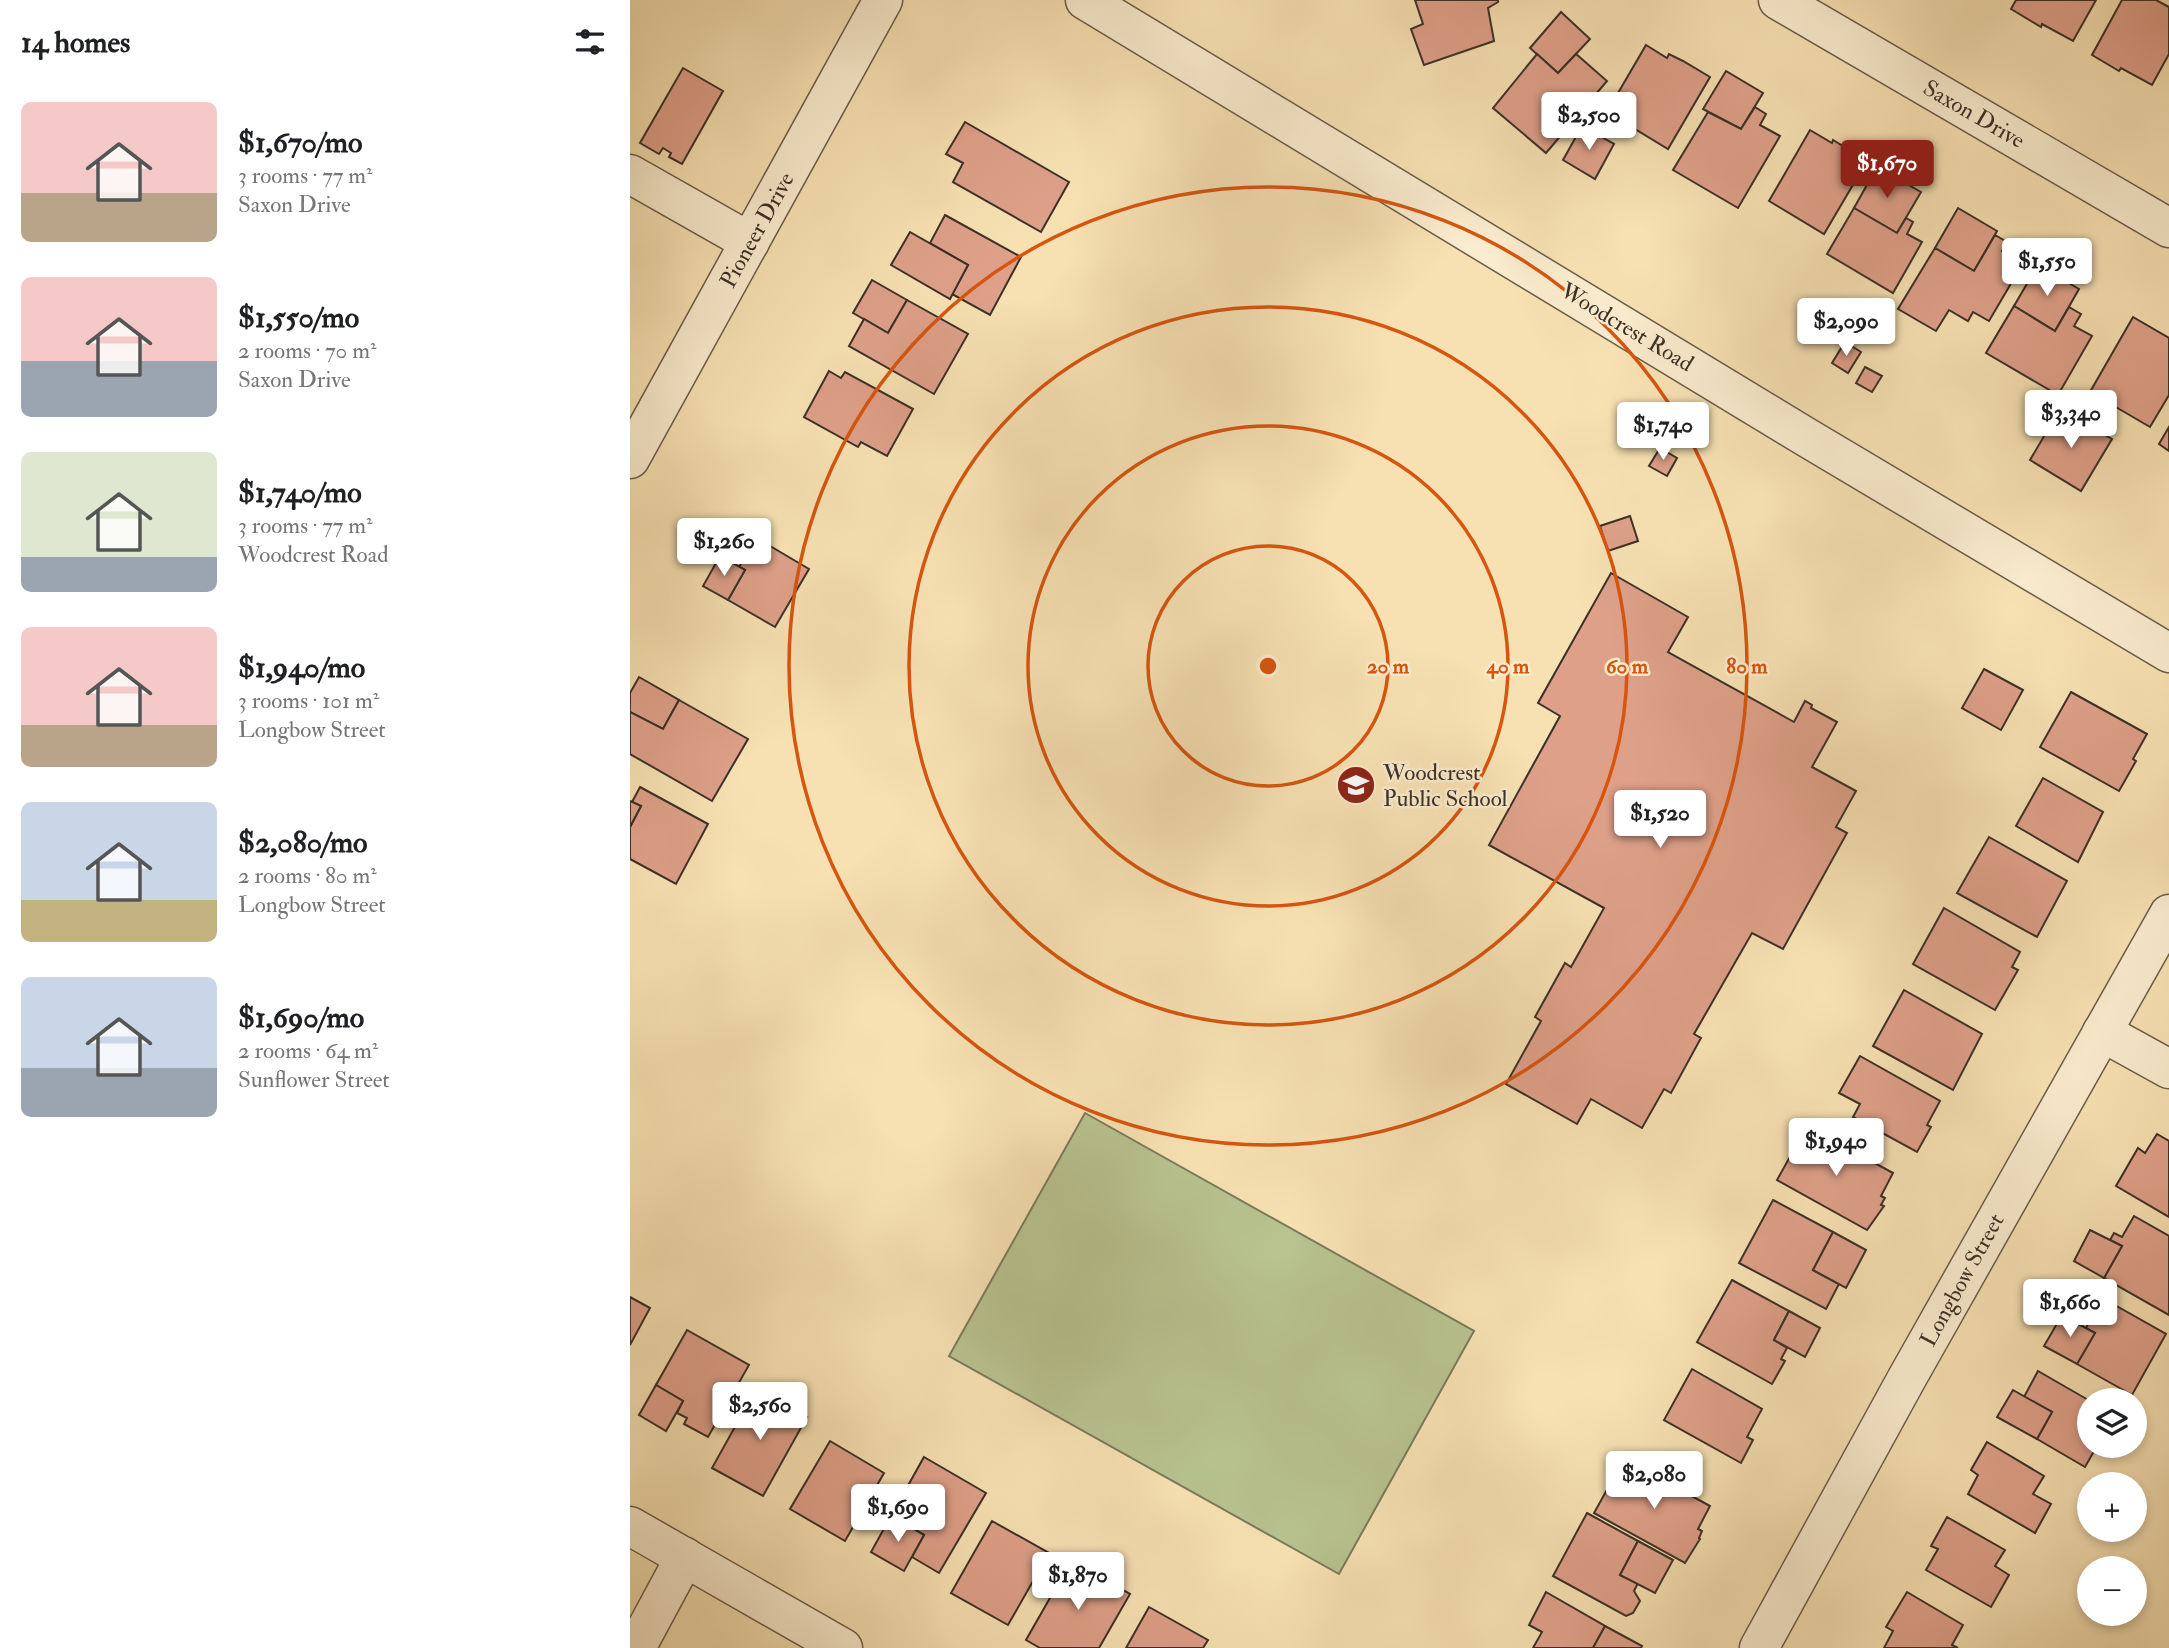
<!DOCTYPE html>
<html lang="en">
<head>
<meta charset="utf-8">
<style>
	:root { --surface:#fff; --page:#f6f6f6; --text:#202124; --muted:#757577; --accent:#8f2418 }
	body { margin:0; font-family:"IM FELL Double Pica",serif; background:var(--page); color:var(--text); height:100vh; display:flex; flex-direction:column; font-size:26px; white-space:nowrap }
	* { box-sizing:border-box; margin:0 }
	p { font-size:23px; color:var(--muted) }
	.icon { flex:none; width:38px; height:38px; fill:none; stroke:currentColor; stroke-width:2; stroke-linecap:round; stroke-linejoin:round }
	.map { position:relative; flex:1; overflow:hidden }
	.drawer { display:flex; flex-direction:column; background:var(--surface); width:630px }
	.drawer>* { flex:none }
	.controls { position:absolute; left:1447px; top:1388px; display:grid; gap:14px }
	.controls a { display:grid; place-items:center; width:70px; height:70px; border-radius:50%; background:var(--surface); box-shadow:0 4px 10px #0003; font-size:35px }
	.price { position:absolute; translate:-50% -60px; padding:0 16px; border-radius:7px; background:#fff; color:#222; font-size:23px; line-height:46px; filter:drop-shadow(0 2px 4px #0008) }
	.price::after { content:''; position:absolute; left:50%; top:42px; width:21px; height:16px; margin-left:-10px; background:inherit; clip-path:polygon(0 0,100% 0,50% 100%) }
	.price.selected { background:var(--accent); color:#fff }
	ul { padding:0; list-style:none }
	li { display:flex; align-items:center; gap:21px; height:175px; padding:0 21px }
	li span { display:grid; place-items:center; flex:none; width:196px; height:140px; border-radius:10px; color:#555 }
	li>.icon { margin-inline-start:auto }
	span .icon { width:84px; height:84px; fill:#fffc; stroke-width:1 }
	li b { font-size:30px }
	h2 { display:flex; justify-content:space-between; align-items:center; height:84px; padding:0 21px; font-size:30px }
	main { display:flex; flex:1; min-height:0 }
	.map>svg:first-child { display:block }
	.green { fill:#b8c390; stroke:#7a7a5c; stroke-width:2 }
	.building { fill:#dea089; stroke:#3b3027; stroke-width:2 }
	.lines { fill:none; stroke-linecap:round; stroke-linejoin:round }
	.street-casing { stroke:#6a5c4a; stroke-width:41 }
	.street { stroke:#faecce; stroke-width:38 }
	.ring { fill:none; stroke:#d7550f; stroke-width:3.5 }
	.labels { text-anchor:middle; dominant-baseline:central; stroke-width:5; stroke-linejoin:round; paint-order:stroke }
	.street-label { font-size:23px; fill:#3b3027; stroke:#faecce }
	.poi-label { font-size:23px; fill:#3b3027; stroke:#faecce; text-anchor:start }
	.centre { fill:#d7550f; stroke:#faecce; stroke-width:3.5 }
	.ring-label { font-size:21px; text-anchor:middle; font-weight:bold; fill:#d7550f; stroke:#faecce; stroke-width:5; stroke-linejoin:round; paint-order:stroke }
</style>
</head>
<body>
<main>
<section class="drawer">
<h2>14 homes<svg class="icon" aria-label="filters" viewBox="0 0 24 24"><path d="M4 7h16M4 17h16"/><circle cx="9" cy="7" r="2"/><circle cx="15" cy="17" r="2"/></svg></h2>
<ul>
<li><span style="background:linear-gradient(#f6c9c9 65%,#b9a48a 0)"><svg class="icon" aria-label="home" viewBox="0 0 24 24"><path d="M3 11l9-7 9 7M6 9v11h12V9"/></svg></span><div><b>$1,670/mo</b><p>3 rooms · 77 m²</p><p>Saxon Drive</p></div></li>
<li><span style="background:linear-gradient(#f6c9c9 60%,#9aa5b1 0)"><svg class="icon" aria-label="home" viewBox="0 0 24 24"><path d="M3 11l9-7 9 7M6 9v11h12V9"/></svg></span><div><b>$1,550/mo</b><p>2 rooms · 70 m²</p><p>Saxon Drive</p></div></li>
<li><span style="background:linear-gradient(#dfe7d0 75%,#9aa5b1 0)"><svg class="icon" aria-label="home" viewBox="0 0 24 24"><path d="M3 11l9-7 9 7M6 9v11h12V9"/></svg></span><div><b>$1,740/mo</b><p>3 rooms · 77 m²</p><p>Woodcrest Road</p></div></li>
<li><span style="background:linear-gradient(#f6c9c9 70%,#b9a48a 0)"><svg class="icon" aria-label="home" viewBox="0 0 24 24"><path d="M3 11l9-7 9 7M6 9v11h12V9"/></svg></span><div><b>$1,940/mo</b><p>3 rooms · 101 m²</p><p>Longbow Street</p></div></li>
<li><span style="background:linear-gradient(#c9d6e8 70%,#c2b280 0)"><svg class="icon" aria-label="home" viewBox="0 0 24 24"><path d="M3 11l9-7 9 7M6 9v11h12V9"/></svg></span><div><b>$2,080/mo</b><p>2 rooms · 80 m²</p><p>Longbow Street</p></div></li>
<li><span style="background:linear-gradient(#c9d6e8 65%,#9aa5b1 0)"><svg class="icon" aria-label="home" viewBox="0 0 24 24"><path d="M3 11l9-7 9 7M6 9v11h12V9"/></svg></span><div><b>$1,690/mo</b><p>2 rooms · 64 m²</p><p>Sunflower Street</p></div></li>
</ul>
</section>
<div class="map">
<svg width="1539" height="1648" viewBox="0 0 1539 1648">
	<rect width="100%" height="100%" fill="#f7e1b3"/>
	<filter id="stains"><feTurbulence type="fractalNoise" baseFrequency=".00286" numOctaves="4"/><feColorMatrix values="0 0 0 0 .2 0 0 0 0 .09 0 0 0 0 .02 0 0 0 .5 -.17"/></filter>
	<radialGradient id="worn" r=".72"><stop offset=".6" stop-color="#630" stop-opacity="0"/><stop offset="1" stop-color="#630" stop-opacity=".3"/></radialGradient>
	<polygon class="green" points="455,1113 844,1331 709,1574 319,1356"/>
	<g class="building">
		<polygon points="785,0 868,0 868,2 858,8 864,41 794,65 781,29 793,24"/>
		<polygon points="1386,0 1466,0 1443,41 1412,24 1411,27 1381,9"/>
		<polygon points="1492,0 1526,0 1539,7 1539,54 1522,85 1491,68 1489,71 1462,55"/>
		<polygon points="931,12 960,39 928,73 900,48"/>
		<polygon points="1016,45 1037,58 1039,54 1053,61 1080,77 1038,149 977,112"/>
		<polygon points="907,54 928,73 946,54 977,81 916,153 863,108"/>
		<polygon points="53,68 93,91 52,164 39,157 41,153 33,148 29,154 10,143"/>
		<polygon points="1096,71 1133,93 1111,129 1073,109"/>
		<polygon points="1125,107 1136,114 1130,125 1150,136 1108,208 1043,170 1078,112 1111,129"/>
		<polygon points="335,122 439,182 411,232 323,182 333,163 316,154"/>
		<polygon points="952,126 984,144 965,179 933,160"/>
		<polygon points="1180,130 1202,143 1203,140 1237,161 1194,234 1139,201"/>
		<polygon points="1247,167 1291,192 1267,233 1224,208"/>
		<polygon points="1224,208 1267,233 1276,218 1283,222 1277,234 1292,242 1263,293 1197,254"/>
		<polygon points="1328,208 1367,231 1344,271 1305,248"/>
		<polygon points="315,215 391,257 360,315 322,294 338,265 300,243"/>
		<polygon points="280,232 338,265 320,299 261,265"/>
		<polygon points="1365,235 1377,242 1372,251 1393,263 1359,321 1343,312 1338,321 1319,310 1306,331 1268,309 1305,248 1344,271"/>
		<polygon points="1408,265 1449,289 1425,331 1384,306"/>
		<polygon points="242,280 277,300 258,333 223,313"/>
		<polygon points="277,300 338,334 304,394 219,346 234,319 258,333"/>
		<polygon points="1384,306 1425,331 1439,307 1451,314 1444,326 1462,336 1428,395 1356,353"/>
		<polygon points="1503,317 1539,338 1539,395 1520,427 1460,392"/>
		<polygon points="1215,342 1231,352 1218,373 1202,363"/>
		<polygon points="1235,367 1252,376 1242,392 1226,383"/>
		<polygon points="199,371 211,378 215,372 283,409 257,456 231,442 228,447 174,417"/>
		<polygon points="1430,409 1482,439 1451,491 1400,460"/>
		<polygon points="1539,427 1539,451 1529,444"/>
		<polygon points="1030,448 1047,458 1037,476 1019,466"/>
		<polygon points="1000,516 1008,541 978,551 970,526"/>
		<polygon points="135,543 179,569 145,627 98,600 115,570 109,567 116,555 126,560"/>
		<polygon points="90,556 115,570 98,600 73,586"/>
		<polygon points="981,573 1058,617 1038,652 1164,722 1175,701 1182,705 1181,708 1207,722 1182,767 1226,791 1206,827 1217,833 1153,949 1122,933 1064,1034 1071,1038 1041,1093 1034,1089 1012,1128 961,1099 947,1124 876,1084 911,1021 905,1017 935,963 941,967 974,908 859,845 930,716 908,703"/>
		<polygon points="1354,669 1393,690 1371,730 1332,708"/>
		<polygon points="9,677 49,700 33,729 0,712 0,693"/>
		<polygon points="1441,692 1517,734 1503,759 1506,761 1489,791 1410,747"/>
		<polygon points="49,700 118,739 82,801 0,754 0,712 33,729"/>
		<polygon points="1413,778 1473,812 1448,862 1386,826"/>
		<polygon points="10,787 78,824 46,884 0,859 0,827 11,806 2,802"/>
		<polygon points="0,801 11,806 0,827"/>
		<polygon points="1359,837 1437,881 1407,937 1327,893"/>
		<polygon points="1314,908 1390,952 1382,967 1388,970 1365,1010 1283,964"/>
		<polygon points="1274,990 1352,1034 1323,1090 1243,1046"/>
		<polygon points="1230,1056 1310,1101 1297,1125 1301,1127 1287,1152 1223,1117 1230,1104 1209,1093"/>
		<polygon points="1177,1126 1263,1173 1251,1196 1255,1198 1251,1205 1254,1206 1237,1230 1147,1180"/>
		<polygon points="1527,1134 1539,1141 1539,1217 1486,1186 1508,1148 1515,1153"/>
		<polygon points="1143,1200 1203,1232 1183,1270 1209,1284 1196,1309 1109,1263"/>
		<polygon points="1504,1216 1539,1236 1539,1315 1474,1278 1492,1246 1480,1240 1484,1233 1492,1237"/>
		<polygon points="1460,1230 1492,1246 1474,1278 1444,1261"/>
		<polygon points="1203,1232 1236,1250 1216,1288 1183,1270"/>
		<polygon points="1102,1280 1159,1311 1144,1340 1157,1348 1151,1359 1155,1361 1142,1384 1067,1342"/>
		<polygon points="0,1297 20,1308 0,1345"/>
		<polygon points="1483,1304 1536,1334 1502,1395 1447,1364 1465,1333 1456,1328 1462,1316 1473,1322"/>
		<polygon points="1159,1311 1190,1328 1175,1357 1144,1340"/>
		<polygon points="1432,1315 1465,1333 1447,1364 1414,1346"/>
		<polygon points="57,1330 119,1365 78,1437 54,1424 57,1418 47,1413 53,1401 26,1385"/>
		<polygon points="1062,1369 1132,1409 1117,1437 1123,1440 1111,1463 1034,1420"/>
		<polygon points="1408,1371 1460,1401 1460,1446 1467,1446 1455,1467 1407,1439 1422,1412 1394,1397"/>
		<polygon points="26,1385 53,1401 36,1431 9,1415"/>
		<polygon points="126,1389 177,1417 133,1496 82,1468"/>
		<polygon points="1383,1390 1422,1412 1407,1439 1367,1417"/>
		<polygon points="200,1441 254,1473 215,1541 160,1509"/>
		<polygon points="1357,1442 1414,1476 1403,1494 1421,1504 1405,1533 1338,1494 1348,1475 1341,1470"/>
		<polygon points="294,1457 356,1493 309,1573 282,1557 294,1535 261,1516"/>
		<polygon points="994,1459 1080,1506 1068,1529 1072,1531 1069,1538 1070,1539 1055,1563 964,1513"/>
		<polygon points="957,1513 1008,1541 990,1575 1008,1583 1004,1591 1010,1601 1003,1613 996,1616 923,1576"/>
		<polygon points="261,1516 294,1535 274,1571 241,1552"/>
		<polygon points="1317,1517 1375,1550 1365,1566 1379,1575 1361,1607 1296,1570 1308,1549 1301,1546"/>
		<polygon points="362,1521 419,1553 378,1625 321,1593"/>
		<polygon points="1008,1541 1043,1560 1025,1593 990,1575"/>
		<polygon points="441,1561 500,1594 469,1648 410,1648 396,1640"/>
		<polygon points="916,1592 975,1626 963,1648 903,1648 912,1632 899,1625"/>
		<polygon points="1277,1592 1333,1625 1322,1645 1328,1648 1254,1648 1263,1631 1256,1627"/>
		<polygon points="519,1607 578,1640 573,1648 496,1648"/>
		<polygon points="975,1626 1012,1646 1011,1648 963,1648"/>
	</g>
	<g class="lines">
		<g class="street-casing">
			<g id="street">
				<polyline points="455,0 1176,437 1539,653"/>
				<polyline points="1148,0 1539,228"/>
				<polyline points="0,174 120,242"/>
				<polyline points="0,459 253,0"/>
				<polyline points="1472,1032 1539,1069"/>
				<polyline points="0,1526 213,1648"/>
				<polyline points="6,1648 55,1557"/>
				<polyline points="1129,1648 1277,1378 1539,914"/>
			</g>
		</g>
		<use href="#street" class="street"/>
	</g>
	<g class="ring">
		<circle cx="638" cy="666" r="120"/>
		<circle cx="638" cy="666" r="240"/>
		<circle cx="638" cy="666" r="359"/>
		<circle cx="638" cy="666" r="479"/>
	</g>
	<defs>
		<g id="school-disc" transform="scale(2.0125)"><circle r="9.5" fill="#8f2418" stroke="#faecce"/><path d="M0-5L7-2L0 1L-7-2ZM-4 1L0 2.5L4 1V4Q0 6-4 4Z" fill="#fff"/></g>
	</defs>
	<g fill-rule="evenodd">
		<use href="#school-disc" x="726" y="785"/>
	</g>
	<g class="labels">
		<g class="street-label">
			<text transform="translate(1344 114) rotate(30)">Saxon Drive</text>
			<text transform="translate(127 230) rotate(-61)">Pioneer Drive</text>
			<text transform="translate(997 327) rotate(31)">Woodcrest Road</text>
			<text transform="translate(1332 1280) rotate(-61)">Longbow Street</text>
		</g>
		<g class="poi-label">
			<text x="753" y="772">Woodcrest<tspan x="753" dy="26">Public School</tspan></text>
		</g>
	</g>
	<circle cx="638" cy="666" r="10" class="centre"/>
	<g class="ring-label">
		<text x="758" y="673">20 m</text>
		<text x="878" y="673">40 m</text>
		<text x="997" y="673">60 m</text>
		<text x="1117" y="673">80 m</text>
	</g>
	<rect width="100%" height="100%" filter="url(#stains)"/>
	<rect width="100%" height="100%" fill="url(#worn)"/>
</svg>
<div class="controls">
<a><svg class="icon" aria-label="layers" viewBox="0 0 24 24"><path d="M12 4l9 5-9 5-9-5zM3 14l9 5 9-5"/></svg></a>
<a>+</a>
<a>−</a>
</div>
<b class="price" style="left:959px;top:152px">$2,500</b>
<b class="price selected" style="left:1257px;top:200px">$1,670</b>
<b class="price" style="left:1417px;top:298px">$1,550</b>
<b class="price" style="left:1216px;top:358px">$2,090</b>
<b class="price" style="left:1441px;top:450px">$3,340</b>
<b class="price" style="left:1033px;top:462px">$1,740</b>
<b class="price" style="left:94px;top:578px">$1,260</b>
<b class="price" style="left:1030px;top:850px">$1,520</b>
<b class="price" style="left:1206px;top:1178px">$1,940</b>
<b class="price" style="left:1440px;top:1339px">$1,660</b>
<b class="price" style="left:130px;top:1442px">$2,560</b>
<b class="price" style="left:1024px;top:1511px">$2,080</b>
<b class="price" style="left:268px;top:1544px">$1,690</b>
<b class="price" style="left:448px;top:1612px">$1,870</b>
</div>
</main>
</body>
</html>
